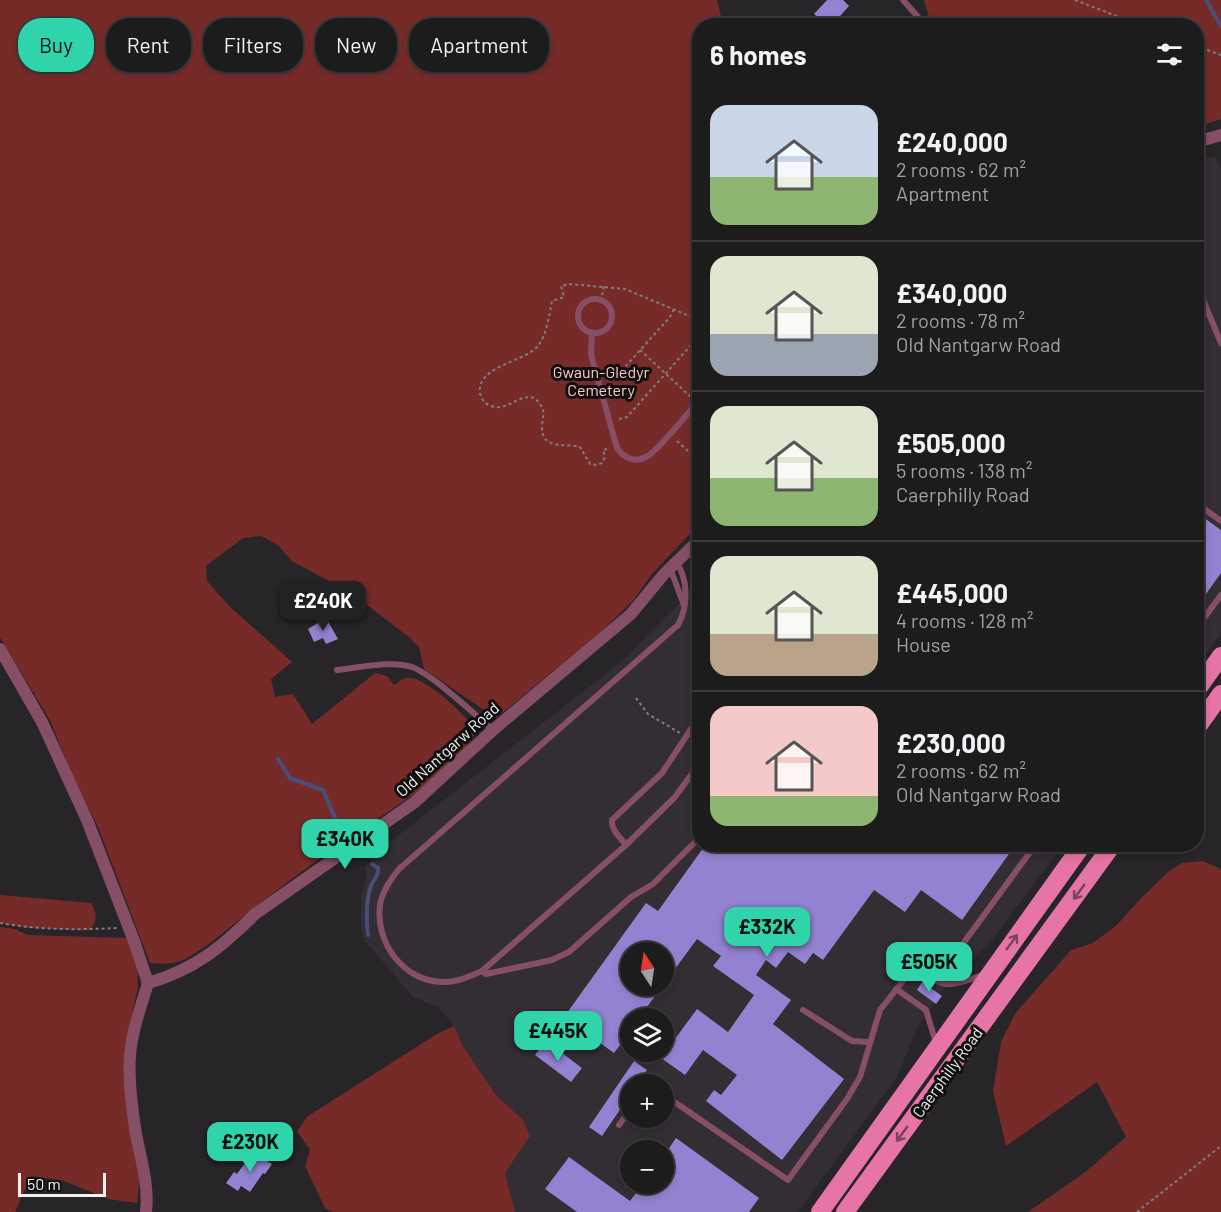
<!DOCTYPE html>
<html lang="en">
<head>
<meta charset="utf-8">
<style>
	:root { --surface:#1d1c1d; --page:#252526; --text:#f1f3f6; --muted:#a0a1a4; --line:#3b3a3b; --accent:#2fd4aa }
	body { margin:0; font-family:Barlow,sans-serif; background:var(--page); color:var(--text); height:100vh; display:flex; flex-direction:column; font-size:22px; white-space:nowrap }
	* { box-sizing:border-box; margin:0 }
	p { font-size:20px; color:var(--muted) }
	.icon { flex:none; width:33px; height:33px; fill:none; stroke:currentColor; stroke-width:2; stroke-linecap:round; stroke-linejoin:round }
	.map { position:relative; flex:1; overflow:hidden }
	.side { position:absolute; left:692px; top:18px; width:512px; height:834px; display:flex; flex-direction:column; background:var(--surface); border-radius:24px; box-shadow:0 3px 9px #0003,0 0 0 2px var(--line) }
	.side>* { flex:none }
	.top-card { position:absolute; left:18px; top:18px; width:570px; height:54px; display:flex; gap:12px }
	.needle { width:39px; rotate:348deg }
	.buttons { position:absolute; left:620px; top:942px; display:grid; gap:12px }
	.buttons a { display:grid; place-items:center; width:54px; height:54px; border-radius:50%; background:var(--surface); box-shadow:0 3px 9px #0003,0 0 0 2px var(--line); font-size:30px }
	.scale { position:absolute; left:18px; bottom:15px; width:88px; box-sizing:border-box; padding-left:6px; border:3px solid #f4f3f4; border-top:0; font-size:16px; line-height:21px; white-space:nowrap; color:#f4f3f4; -webkit-text-stroke:4px #100f10; paint-order:stroke }
	.price { position:absolute; translate:-50% -51px; padding:0 14px; border-radius:12px; background:var(--accent); color:#111; font-size:20px; line-height:39px; filter:drop-shadow(0 2px 3px #0008) }
	.price::after { content:''; position:absolute; left:50%; top:36px; width:18px; height:14px; margin-left:-9px; background:inherit; clip-path:polygon(0 0,100% 0,50% 100%) }
	.price.active { background:#222; color:#fff }
	ul { padding:0; list-style:none }
	li { display:flex; align-items:center; gap:18px; height:150px; padding:0 18px }
	li+li { border-top:2px solid var(--line) }
	li span { display:grid; place-items:center; flex:none; width:168px; height:120px; border-radius:18px; color:#555 }
	li>.icon { margin-inline-start:auto }
	span .icon { width:72px; height:72px; fill:#fffc; stroke-width:1 }
	li b { font-size:26px }
	h2 { display:flex; justify-content:space-between; align-items:center; height:72px; padding:0 18px; font-size:26px }
	.tag { padding:0 21px; border-radius:24px; background:var(--surface); box-shadow:0 3px 9px #0003,0 0 0 2px var(--line); font-size:21px; line-height:54px }
	.tag.active { background:var(--accent); color:#111 }
	.map>svg:first-child { display:block }
	.built { fill:#332d34; fill-rule:evenodd }
	.green { fill:#772b29 }
	.lines { fill:none; stroke-linecap:round; stroke-linejoin:round }
	.stream { stroke:#494d7a; stroke-width:4 }
	.building { fill:#9382d1; fill-rule:evenodd }
	.path { stroke:#807e80; stroke-width:2; stroke-dasharray:3 3; stroke-linecap:butt }
	.lane { stroke:#864f66; stroke-width:6 }
	.street { stroke:#864f66; stroke-width:12 }
	.primary { stroke:#e674a6; stroke-width:18 }
	.oneway { stroke:#7b425b }
	.labels { text-anchor:middle; dominant-baseline:central; stroke-width:6; stroke-linejoin:round; paint-order:stroke }
	.park-label { font-size:16px; fill:#fecbc6; stroke:#100f10 }
	.street-label { font-size:16px; fill:#f4f3f4; stroke:#100f10 }
</style>
</head>
<body>
<div class="map">
<svg width="1221" height="1212" viewBox="0 0 1221 1212">
	<rect width="100%" height="100%" fill="#272527"/>
	<g class="built">
		<polygon points="1215,156 1221,169 1221,633 1196,667 1196,161"/>
		<path d="M699 583V844L1063 845 989 944 958 970 936 1000 916 1030 897 1077 798 1212H515L505 1173 529 1136 523 1120 496 1095 462 1045 454 1026 439 1008 412 996 366 942 361 931V897L367 876 365 867 382 848 621 662ZM630 952H663V986H630ZM630 1018H663V1052H630ZM630 1084H663V1118H630ZM630 1150H663V1184H630Z"/>
	</g>
	<g class="green">
		<path d="M0 0H717L723 25 699 26V524L652 574 632 602 597 635 496 718 424 669 419 647 410 638 353 594 292 561 278 545 261 536 243 538 206 566 207 581 229 606 292 662 271 679 275 697 293 694 312 724 375 673 387 676 394 685C397 683 402 679 406 678 424 674 467 717 477 731 453 774 394 807 355 834 322 856 290 880 259 904 234 923 213 944 185 959 174 965 162 964 150 963L98 827 72 774 50 720 0 638Z"/>
		<polygon points="924,0 1221,0 1221,119 1196,127 1196,26 936,25 929,17"/>
		<polygon points="1203,861 1221,869 1221,1212 1028,1212 1084,1173 1126,1137 1097,1082 1006,1146 993,1091 1001,1042 1015,1014 1071,950 1093,943 1117,925 1141,898 1168,872 1182,863"/>
		<path d="M0 895 91 903C97 914 98 920 90 930H84L30 928 3 924 0 921Z"/>
		<polygon points="0,927 15,929 27,935 127,938 137,968 138,987 125,1044 124,1067 140,1174 137,1203 108,1199 62,1180 31,1176 15,1212 0,1212"/>
		<polygon points="454,1026 462,1045 496,1095 523,1120 530,1136 505,1173 515,1212 333,1212 325,1208 305,1166 310,1150 297,1131 308,1116 437,1034"/>
	</g>
	<g class="lines">
		<g class="stream">
			<polyline points="1206,0 1221,26"/>
			<polyline points="278,759 290,778 323,790 338,825 354,835"/>
			<path d="M368 935C366 921 366 899 371 886 374 878 379 877 378 868L372 864"/>
		</g>
	</g>
	<g class="building">
		<polygon points="827,0 843,0 849,6 831,26 828,26 814,14"/>
		<polygon points="1196,512 1221,530 1221,573 1196,608"/>
		<polygon points="326,618 338,639 326,644 323,638 314,642 308,629"/>
		<path d="M706 844H1016L962 920 921 890 905 912 874 890 823 960 813 953 805 964 788 952 776 968 766 960 756 975 791 1000 773 1024 844 1079 782 1160 706 1101 714 1090 721 1095 737 1075 703 1050 685 1075 661 1058 697 1009 728 1032 754 995 713 966 721 956 697 939 639 1018H630V1032L614 1053 564 1017 646 903 658 911ZM630 952H663V986H630Z"/>
		<polygon points="922,982 942,996 936,1004 917,990"/>
		<polygon points="546,1041 582,1068 571,1082 535,1055"/>
		<polygon points="634,1061 647,1070 637,1084 630,1084 630,1095 602,1136 589,1127"/>
		<polygon points="676,1138 759,1198 749,1212 577,1212 545,1189 569,1157 630,1201 643,1184 663,1184 663,1157"/>
		<polygon points="253,1152 272,1164 265,1174 263,1173 250,1192 241,1186 238,1191 226,1183 234,1172 237,1174"/>
	</g>
	<g class="lines">
		<g class="path">
			<polyline points="1075,0 1142,26"/>
			<polyline points="1196,46 1221,55"/>
			<polyline points="601,301 604,286"/>
			<polyline points="640,350 691,397"/>
			<polyline points="607,380 615,378 670,317 674,309"/>
			<polyline points="619,419 627,417 699,336"/>
			<polyline points="677,441 699,461"/>
			<path d="M607 449 603 450 605 457 602 463 596 465 590 464 580 447C566 443 542 450 542 428 542 421 544 415 543 408L535 398C518 393 508 412 491 406 485 404 481 399 480 393 476 366 525 362 538 346 547 334 549 316 552 301L564 297 561 286 569 284 625 289 699 320"/>
			<polyline points="636,698 648,714 680,733"/>
			<polyline points="692,741 699,745"/>
			<path d="M0 923C39 930 77 930 117 928"/>
			<polyline points="1137,1212 1221,1146"/>
		</g>
		<g class="lane">
			<polyline points="903,0 926,26"/>
			<polyline points="1196,283 1221,343"/>
			<circle cx="595" cy="316" r="17"/>
			<path d="M592 333 591 355 617 448C624 458 635 463 646 457 657 452 689 412 699 400"/>
			<polyline points="1196,503 1221,521"/>
			<polyline points="695,508 699,504"/>
			<path d="M676 562C689 580 688 607 678 625L399 869C391 879 382 891 380 905 375 942 403 981 442 982 456 983 470 976 482 971L626 845C620 837 611 830 612 820L662 773 699 717"/>
			<polyline points="670,568 684,605"/>
			<polyline points="1196,629 1221,595"/>
			<path d="M337 670C358 668 392 660 412 667 432 674 474 714 493 730"/>
			<polyline points="626,845 675,797 699,764"/>
			<path d="M926 964C934 995 962 983 982 975"/>
			<polyline points="482,971 486,974 552,960 569,952 631,897 653,884 699,838"/>
			<polyline points="896,989 926,1010 936,1043"/>
			<polyline points="803,1010 852,1041 869,1042"/>
			<polyline points="663,1094 788,1180 847,1099 860,1077 880,1010 907,976 943,950 962,945 1036,844"/>
			<polyline points="619,1125 630,1110"/>
		</g>
		<g class="street">
			<polyline points="1196,142 1221,135"/>
			<polyline points="0,649 42,722 87,820 134,941 148,983"/>
			<path d="M146 1212C149 1185 141 1160 136 1134 132 1109 128 1081 130 1055 132 1031 141 1006 148 983 194 970 222 947 255 914L415 802 493 730 631 614 664 574 699 540"/>
		</g>
		<g class="primary">
			<polyline points="1196,691 1221,656"/>
			<polyline points="1196,729 1221,694"/>
			<polyline points="820,1212 1083,844"/>
			<polyline points="845,1212 1113,844"/>
		</g>
	</g>
	<defs><path id="oneway-shaft" d="M-6 0H5M1.5-3L5.5 0L1.5 3" fill="none" stroke-width="1.6" stroke-linecap="round" stroke-linejoin="round" transform="scale(1.5)"/></defs>
	<g class="oneway">
		<use href="#oneway-shaft" transform="translate(1079 892) rotate(126)"/>
		<use href="#oneway-shaft" transform="translate(1012 942) rotate(-54)"/>
		<use href="#oneway-shaft" transform="translate(902 1134) rotate(126)"/>
	</g>
	<g class="labels">
		<g class="park-label">
			<text x="601" y="371">Gwaun-Gledyr<tspan x="601" dy="18">Cemetery</tspan></text>
		</g>
		<g class="street-label">
			<text transform="translate(447 749) rotate(-42)">Old Nantgarw Road</text>
			<text transform="translate(947 1072) rotate(-54)">Caerphilly Road</text>
		</g>
	</g>
</svg>
<div class="buttons">
<a><svg class="needle" viewBox="-14 -14 28 28"><path d="M0-13l5 13h-10z" fill="#e53935"/><path d="M0 13l5-13h-10z" fill="#a0a1a4"/></svg></a>
<a><svg class="icon" aria-label="layers" viewBox="0 0 24 24"><path d="M12 4l9 5-9 5-9-5zM3 14l9 5 9-5"/></svg></a>
<a>+</a>
<a>−</a>
</div>
<div class="scale">50 m</div>
<b class="price active" style="left:323px;top:632px">£240K</b>
<b class="price" style="left:345px;top:870px">£340K</b>
<b class="price" style="left:767px;top:958px">£332K</b>
<b class="price" style="left:929px;top:993px">£505K</b>
<b class="price" style="left:558px;top:1062px">£445K</b>
<b class="price" style="left:250px;top:1173px">£230K</b>
<div class="top-card">
<a class="tag active">Buy</a>
<a class="tag">Rent</a>
<a class="tag">Filters</a>
<a class="tag">New</a>
<a class="tag">Apartment</a>
</div>
<section class="side">
<h2>6 homes<svg class="icon" aria-label="filters" viewBox="0 0 24 24"><path d="M4 7h16M4 17h16"/><circle cx="9" cy="7" r="2"/><circle cx="15" cy="17" r="2"/></svg></h2>
<ul>
<li><span style="background:linear-gradient(#c9d6e8 60%,#8fb573 0)"><svg class="icon" aria-label="home" viewBox="0 0 24 24"><path d="M3 11l9-7 9 7M6 9v11h12V9"/></svg></span><div><b>£240,000</b><p>2 rooms · 62 m²</p><p>Apartment</p></div></li>
<li><span style="background:linear-gradient(#dfe7d0 65%,#9aa5b1 0)"><svg class="icon" aria-label="home" viewBox="0 0 24 24"><path d="M3 11l9-7 9 7M6 9v11h12V9"/></svg></span><div><b>£340,000</b><p>2 rooms · 78 m²</p><p>Old Nantgarw Road</p></div></li>
<li><span style="background:linear-gradient(#dfe7d0 60%,#8fb573 0)"><svg class="icon" aria-label="home" viewBox="0 0 24 24"><path d="M3 11l9-7 9 7M6 9v11h12V9"/></svg></span><div><b>£505,000</b><p>5 rooms · 138 m²</p><p>Caerphilly Road</p></div></li>
<li><span style="background:linear-gradient(#dfe7d0 65%,#b9a48a 0)"><svg class="icon" aria-label="home" viewBox="0 0 24 24"><path d="M3 11l9-7 9 7M6 9v11h12V9"/></svg></span><div><b>£445,000</b><p>4 rooms · 128 m²</p><p>House</p></div></li>
<li><span style="background:linear-gradient(#f6c9c9 75%,#8fb573 0)"><svg class="icon" aria-label="home" viewBox="0 0 24 24"><path d="M3 11l9-7 9 7M6 9v11h12V9"/></svg></span><div><b>£230,000</b><p>2 rooms · 62 m²</p><p>Old Nantgarw Road</p></div></li>
</ul>
</section>
</div>
</body>
</html>
